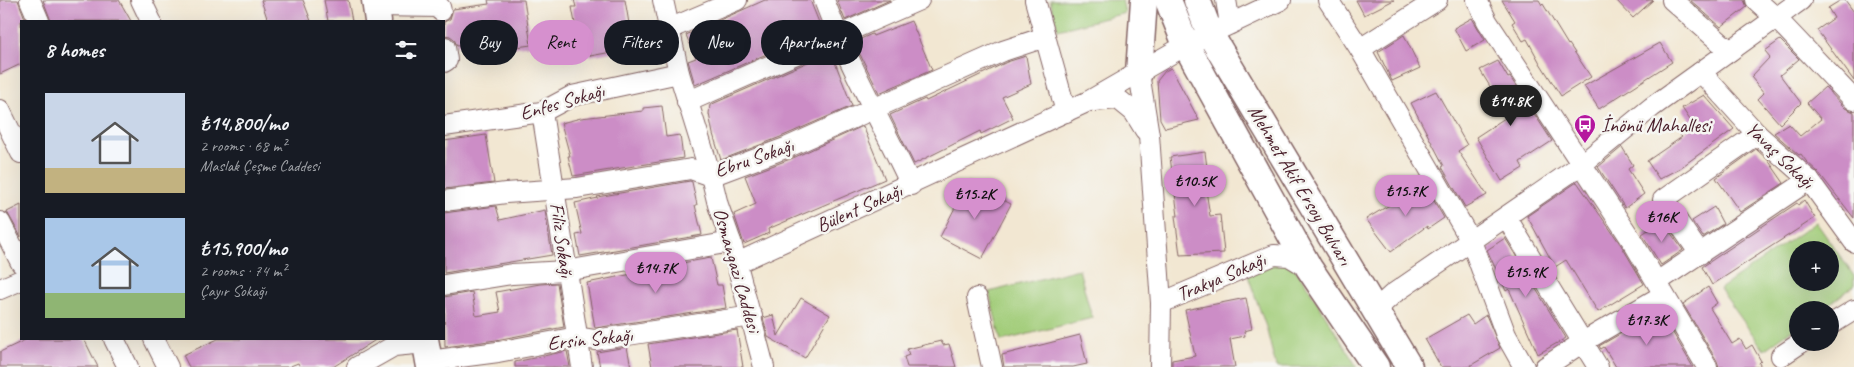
<!DOCTYPE html>
<html lang="en">
<head>
<meta charset="utf-8">
<style>
	:root { --surface:#171b24; --page:#20242c; --text:#f1f3f6; --muted:#9ea1a6; --accent:#d690ce }
	body { margin:0; font-family:Caveat,sans-serif; background:var(--page); color:var(--text); height:100vh; display:flex; flex-direction:column; font-size:19px; white-space:nowrap }
	* { box-sizing:border-box; margin:0 }
	p { font-size:16px; color:var(--muted) }
	.icon { flex:none; width:28px; height:28px; fill:none; stroke:currentColor; stroke-width:2; stroke-linecap:round; stroke-linejoin:round }
	.map { position:relative; flex:1; overflow:hidden }
	.details { position:absolute; left:20px; top:20px; width:425px; height:320px; display:flex; flex-direction:column; background:var(--surface); border-radius:0px; box-shadow:0 5px 20px #0002 }
	.details>* { flex:none }
	.guide { position:absolute; left:460px; top:20px; width:475px; height:45px; display:flex; gap:10px }
	.fabs { position:absolute; left:1789px; top:241px; display:grid; gap:10px }
	.fabs a { display:grid; place-items:center; width:50px; height:50px; border-radius:50%; background:var(--surface); box-shadow:0 5px 20px #0002; font-size:25px }
	.price { position:absolute; translate:-50% -42px; padding:0 11px; border-radius:18px; background:var(--accent); color:#111; font-size:16px; line-height:32px; filter:drop-shadow(0 1px 2px #0008) }
	.price::after { content:''; position:absolute; left:50%; top:30px; width:15px; height:11px; margin-left:-8px; background:inherit; clip-path:polygon(0 0,100% 0,50% 100%) }
	.price.on { background:#222; color:#fff }
	ul { padding:0; list-style:none }
	li { display:flex; align-items:center; gap:15px; height:125px; padding:0 25px }
	li span { display:grid; place-items:center; flex:none; width:140px; height:100px; border-radius:0px; color:#555 }
	li>.icon { margin-inline-start:auto }
	span .icon { width:60px; height:60px; fill:#fffc; stroke-width:1 }
	li b { font-size:21px }
	h2 { display:flex; justify-content:space-between; align-items:center; height:60px; padding:0 25px; font-size:21px }
	.tag { padding:0 18px; border-radius:22px; background:var(--surface); box-shadow:0 5px 20px #0002; font-size:18px; line-height:45px }
	.tag.on { background:var(--accent); color:#111 }
	.map>svg:first-child { display:block }
	.green { fill:#a3cd7a; stroke:#767652; fill-rule:evenodd }
	.building { fill:#cc8dc6 }
	.lines { fill:none; stroke-linecap:round; stroke-linejoin:round }
	.minor-casing { stroke:#856565; stroke-width:22 }
	.major-casing { stroke:#856565; stroke-width:29 }
	.minor { stroke:#fff; stroke-width:20 }
	.major { stroke:#fff; stroke-width:26 }
	.labels { text-anchor:middle; dominant-baseline:central; stroke-width:5; stroke-linejoin:round; paint-order:stroke }
	.street-label { font-size:20px; fill:#4a1f2b; stroke:#f6f6f2 }
	.poi-label { font-size:20px; fill:#4a1f2b; stroke:#f6f6f2; text-anchor:start }
</style>
</head>
<body>
<div class="map">
<svg width="1854" height="367" viewBox="0 0 1854 367">
	<rect width="100%" height="100%" fill="#f6f6f2"/>
	<filter id="ink" filterUnits="userSpaceOnUse"><feTurbulence type="fractalNoise" baseFrequency=".02" numOctaves="2"/><feDisplacementMap in="SourceGraphic" scale="10" xChannelSelector="R" yChannelSelector="G"/><feConvolveMatrix kernelMatrix="1 2 1 2 8 2 1 2 1" color-interpolation-filters="sRGB"/></filter>
	<filter id="wash" filterUnits="userSpaceOnUse"><feTurbulence type="fractalNoise" baseFrequency=".0096" numOctaves="4" result="noise"/><feDisplacementMap in="SourceGraphic" scale="20" xChannelSelector="R" yChannelSelector="G"/><feGaussianBlur stdDeviation="1.12" result="paint"/><feColorMatrix in="noise" values="0 0 0 0 0 0 0 0 0 0 0 0 0 0 0 0 0 1.4 0 .05"/><feComposite in="paint" operator="in"/></filter>
	<g filter="url(#wash)">
		<rect width="100%" height="100%" fill="#f2e7d2"/>
		<g class="green">
			<polygon points="1050,0 1122,0 1125,13 1058,30"/>
			<path d="M1816 222 1854 276V286L1821 310H1798L1797 326 1764 350 1720 289ZM1798 250H1830V282H1798Z"/>
			<polygon points="1287,258 1306,284 1357,367 1276,367 1266,327 1248,276"/>
			<polygon points="1079,269 1092,318 1001,341 989,292"/>
		</g>
		<g id="blocks">
			<g class="building">
				<polygon points="0,0 18,0 26,21 21,21 21,64 0,74"/>
				<polygon points="43,0 119,0 131,21 51,21"/>
				<polygon points="261,0 303,0 311,21 268,21"/>
				<polygon points="324,0 348,0 352,21 328,21"/>
				<polygon points="488,0 524,0 531,45 496,50 495,40 457,46 454,39 450,36 444,35 444,22 450,19 453,9 489,4"/>
				<polygon points="574,0 625,0 631,35 627,36 628,44 622,45 623,50 590,56 589,50 583,51 582,44 579,45 572,7 576,7"/>
				<polygon points="765,0 810,0 822,30 695,85 688,61 696,58 686,35"/>
				<polygon points="837,0 890,0 845,20"/>
				<polygon points="1356,0 1394,0 1364,15"/>
				<polygon points="1502,0 1539,0 1542,5 1543,4 1568,45 1569,44 1591,77 1561,96 1540,63 1527,39 1523,41 1512,23 1515,21"/>
				<polygon points="1616,0 1653,0 1633,18"/>
				<polygon points="1690,0 1744,0 1747,7 1721,27"/>
				<polygon points="1841,0 1845,0 1854,12 1854,81 1817,30 1834,18 1828,8"/>
				<polygon points="1472,18 1485,40 1466,51 1454,28"/>
				<polygon points="911,21 932,70 879,93 854,42 872,34 873,36"/>
				<polygon points="1404,35 1420,68 1392,81 1378,52"/>
				<polygon points="1780,40 1799,59 1780,75 1801,103 1780,124 1758,99 1764,93 1751,77 1770,57 1765,51"/>
				<polygon points="1660,43 1672,62 1599,109 1584,86"/>
				<polygon points="831,52 852,106 783,136 721,160 713,134 709,114 710,105"/>
				<polygon points="1026,56 1031,84 1002,97 1013,118 981,134 980,131 914,164 890,115 925,99 926,101 1007,62"/>
				<polygon points="1498,61 1508,78 1510,77 1552,141 1520,162 1523,168 1502,181 1476,137 1508,116 1480,70"/>
				<polygon points="1171,68 1199,120 1165,128 1160,119 1157,81 1165,71"/>
				<polygon points="1825,87 1845,108 1854,112 1854,218 1819,173 1806,161 1801,154 1799,155 1774,133 1789,124 1800,136 1821,119 1807,103"/>
				<polygon points="1436,91 1467,145 1458,151 1487,195 1465,207 1442,167 1444,166 1411,103"/>
				<polygon points="1704,95 1734,129 1680,168 1659,179 1647,161 1682,137 1680,135 1694,126 1682,108"/>
				<polygon points="662,106 666,137 680,135 683,158 573,176 568,156 570,156 561,123 581,118 643,111 643,108"/>
				<polygon points="863,126 885,179 768,229 769,233 744,244 734,214 756,204 745,176 793,158"/>
				<polygon points="486,135 494,183 444,189 444,141"/>
				<polygon points="1622,147 1633,165 1628,169 1644,194 1625,208 1598,167"/>
				<polygon points="1756,149 1768,160 1784,183 1740,212 1716,178"/>
				<polygon points="1205,152 1209,183 1205,184 1210,216 1220,215 1224,253 1180,255 1175,216 1178,216 1170,157"/>
				<polygon points="690,181 692,182 697,205 695,205 702,235 580,256 576,235 582,234 575,203 598,198 597,197"/>
				<polygon points="968,182 1011,204 982,259 940,237"/>
				<polygon points="1423,182 1444,218 1428,229 1427,226 1391,252 1366,219 1408,194 1406,191"/>
				<polygon points="1577,182 1621,245 1644,284 1598,312 1566,260 1555,267 1527,216"/>
				<polygon points="1804,200 1815,218 1712,285 1702,267 1797,203 1798,205"/>
				<polygon points="21,205 21,237 7,212"/>
				<polygon points="496,206 500,220 545,210 552,255 444,273 444,213"/>
				<polygon points="1714,207 1723,224 1703,237 1692,221"/>
				<polygon points="1662,221 1683,250 1661,265 1642,234"/>
				<polygon points="1505,238 1524,269 1531,287 1534,286 1566,338 1538,354 1509,289 1506,291 1487,250"/>
				<polygon points="711,258 717,285 722,285 726,308 595,328 587,283 647,271 647,269"/>
				<polygon points="557,283 564,327 496,340 445,347 444,297 472,292 476,316 500,312 496,292 540,284"/>
				<polygon points="1708,287 1717,303 1710,308 1732,344 1740,339 1746,349 1752,345 1761,361 1759,363 1761,367 1719,367 1717,361 1683,304"/>
				<polygon points="801,298 830,315 805,358 768,337 763,318 773,315 778,336"/>
				<polygon points="1246,298 1252,329 1244,331 1245,336 1230,339 1235,367 1172,367 1172,360 1195,356 1185,310"/>
				<polygon points="1660,311 1693,367 1616,367 1604,347 1601,349 1599,346"/>
				<polygon points="1467,315 1473,324 1486,315 1500,348 1468,367 1441,367 1425,339"/>
				<polygon points="737,330 743,367 652,367 648,344"/>
				<polygon points="1080,335 1087,364 1073,367 1004,367 1002,355"/>
				<polygon points="27,339 84,339 98,367 0,367 0,352"/>
				<polygon points="218,339 377,339 333,367 300,367 298,363 288,367 189,367 183,355"/>
				<polygon points="941,341 943,345 949,344 956,367 907,367 904,357 909,355 907,349"/>
				<polygon points="627,347 631,367 600,367 597,352"/>
				<polygon points="567,351 570,367 515,367 515,362"/>
			</g>
		</g>
	</g>
	<g filter="url(#ink)">
		<use href="#blocks" fill-opacity="0" stroke="#856565" stroke-width="1"/>
		<g class="lines">
			<g class="minor-casing">
				<g id="minor">
					<polyline points="30,0 39,21"/>
					<polyline points="141,0 151,21"/>
					<polyline points="663,0 679,73 711,176 718,205 731,242 764,367"/>
					<path d="M824 0C848 64 882 123 911 185"/>
					<polyline points="1035,0 1066,112"/>
					<polyline points="1226,0 1230,24"/>
					<polyline points="1328,0 1360,49 1471,241 1506,335 1524,367"/>
					<polyline points="1477,0 1487,21 1631,239 1707,367"/>
					<polyline points="1672,0 1730,51"/>
					<polyline points="1756,0 1776,18 1854,100"/>
					<polyline points="376,6 440,7 441,11"/>
					<polyline points="669,29 737,0"/>
					<polyline points="1360,49 1437,0"/>
					<polyline points="444,62 447,60 445,47"/>
					<polyline points="1701,72 1757,134 1809,180 1854,242"/>
					<polyline points="1139,73 1149,135 1161,303 1160,367"/>
					<polyline points="1094,101 1118,99 1134,112 1145,130"/>
					<polyline points="687,102 919,0"/>
					<polyline points="0,110 21,153"/>
					<polyline points="542,112 582,367"/>
					<polyline points="444,126 542,112 572,96 679,73"/>
					<polyline points="444,201 506,193 577,188 691,169 711,176 788,147 1003,51 1045,37"/>
					<polyline points="1506,217 1598,367"/>
					<polyline points="0,222 21,263"/>
					<polyline points="1700,254 1663,200 1757,134"/>
					<polyline points="737,263 1089,101 1186,45 1281,0"/>
					<polyline points="1657,282 1809,180"/>
					<polyline points="444,285 512,274 566,271 731,242"/>
					<polyline points="0,289 21,280"/>
					<polyline points="977,298 992,367"/>
					<polyline points="1161,303 1274,255 1289,256 1309,268"/>
					<polyline points="1379,318 1382,304 1393,294 1581,165 1652,107 1801,0"/>
					<polyline points="1830,325 1854,310"/>
					<polyline points="114,339 128,367"/>
					<polyline points="154,339 168,367"/>
					<polyline points="1781,356 1802,342"/>
					<polyline points="429,361 498,352 577,337 595,340 752,316"/>
					<polyline points="357,367 394,346 426,343"/>
					<polyline points="1545,367 1583,342 1663,295"/>
				</g>
			</g>
			<g class="major-casing">
				<g id="major">
					<polyline points="375,0 378,21"/>
					<polyline points="1168,0 1186,45 1309,268 1376,367"/>
					<polyline points="1197,0 1210,34 1409,367"/>
					<polyline points="1139,73 1144,0"/>
					<polyline points="425,339 430,367"/>
				</g>
			</g>
			<use href="#minor" class="minor"/>
			<use href="#major" class="major"/>
		</g>
	</g>
	<defs>
		<g id="bus-pin" transform="scale(1.125)"><path d="M0 17L-7.5 6A9.5 9.5 0 1 1 7.5 6Z" fill="#b5179e" stroke="#f6f6f2"/><path d="M-5-6H5V4H4V6H2V4H-2V6H-4V4H-5ZM-3.5-4V0h7V-4ZM-3.5 1.2v1.5H-2V1.2ZM2 1.2v1.5H3.5V1.2Z" fill="#fff"/></g>
	</defs>
	<g fill-rule="evenodd">
		<use href="#bus-pin" x="1585" y="125"/>
	</g>
	<g class="labels">
		<g class="street-label">
			<text transform="translate(562 102) rotate(-16)">Enfes Sokağı</text>
			<text transform="translate(1780 155) rotate(44)">Yavaş Sokağı</text>
			<text transform="translate(754 158) rotate(-19)">Ebru Sokağı</text>
			<text transform="translate(1300 185) rotate(59)">Mehmet Akif Ersoy Bulvarı</text>
			<text transform="translate(859 208) rotate(-24)">Bülent Sokağı</text>
			<text transform="translate(562 240) rotate(82)">Filiz Sokağı</text>
			<text transform="translate(737 270) rotate(74)">Osmangazi Caddesi</text>
			<text transform="translate(1221 277) rotate(-23)">Trakya Sokağı</text>
			<text transform="translate(590 339) rotate(-6)">Ersin Sokağı</text>
		</g>
		<g class="poi-label">
			<text x="1601" y="125">İnönü Mahallesi</text>
		</g>
	</g>
</svg>
<div class="fabs">
<a>+</a>
<a>−</a>
</div>
<b class="price on" style="left:1511px;top:127px">₺14.8K</b>
<b class="price" style="left:1195px;top:207px">₺10.5K</b>
<b class="price" style="left:1406px;top:217px">₺15.7K</b>
<b class="price" style="left:975px;top:220px">₺15.2K</b>
<b class="price" style="left:1662px;top:243px">₺16K</b>
<b class="price" style="left:656px;top:294px">₺14.7K</b>
<b class="price" style="left:1526px;top:298px">₺15.9K</b>
<b class="price" style="left:1647px;top:346px">₺17.3K</b>
<div class="guide">
<a class="tag">Buy</a>
<a class="tag on">Rent</a>
<a class="tag">Filters</a>
<a class="tag">New</a>
<a class="tag">Apartment</a>
</div>
<section class="details">
<h2>8 homes<svg class="icon" aria-label="filters" viewBox="0 0 24 24"><path d="M4 7h16M4 17h16"/><circle cx="9" cy="7" r="2"/><circle cx="15" cy="17" r="2"/></svg></h2>
<ul>
<li><span style="background:linear-gradient(#c9d6e8 75%,#c2b280 0)"><svg class="icon" aria-label="home" viewBox="0 0 24 24"><path d="M3 11l9-7 9 7M6 9v11h12V9"/></svg></span><div><b>₺14,800/mo</b><p>2 rooms · 68 m²</p><p>Maslak Çeşme Caddesi</p></div></li>
<li><span style="background:linear-gradient(#a9c7e8 75%,#8fb573 0)"><svg class="icon" aria-label="home" viewBox="0 0 24 24"><path d="M3 11l9-7 9 7M6 9v11h12V9"/></svg></span><div><b>₺15,900/mo</b><p>2 rooms · 74 m²</p><p>Çayır Sokağı</p></div></li>
</ul>
</section>
</div>
</body>
</html>
